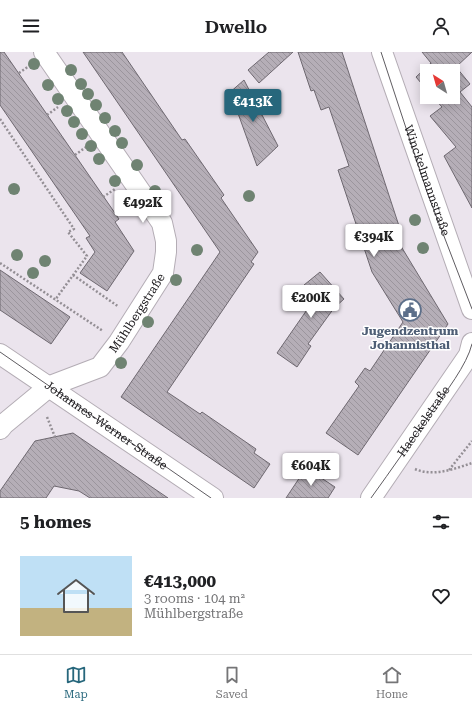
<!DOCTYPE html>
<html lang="en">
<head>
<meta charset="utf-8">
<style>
	:root { --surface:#fff; --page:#f6f6f6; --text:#202124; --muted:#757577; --line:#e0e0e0; --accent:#27677c }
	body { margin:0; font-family:"Roboto Serif",serif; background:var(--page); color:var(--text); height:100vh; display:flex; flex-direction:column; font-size:15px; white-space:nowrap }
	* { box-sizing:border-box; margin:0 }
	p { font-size:13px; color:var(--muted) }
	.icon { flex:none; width:22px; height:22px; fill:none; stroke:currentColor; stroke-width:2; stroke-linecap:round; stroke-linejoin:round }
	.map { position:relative; height:446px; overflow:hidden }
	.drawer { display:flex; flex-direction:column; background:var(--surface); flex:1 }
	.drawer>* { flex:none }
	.needle { width:26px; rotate:323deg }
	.controls { position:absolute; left:420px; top:12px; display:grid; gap:8px }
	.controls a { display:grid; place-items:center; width:40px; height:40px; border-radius:0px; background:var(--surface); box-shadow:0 2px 10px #0003; font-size:20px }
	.price { position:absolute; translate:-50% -34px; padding:0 9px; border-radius:4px; background:#fff; color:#222; font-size:13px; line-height:26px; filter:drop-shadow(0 1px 2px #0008) }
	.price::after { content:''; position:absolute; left:50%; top:24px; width:12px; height:9px; margin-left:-6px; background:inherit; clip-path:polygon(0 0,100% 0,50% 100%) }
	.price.current { background:var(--accent); color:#fff }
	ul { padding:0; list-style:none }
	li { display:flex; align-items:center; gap:12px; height:100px; padding:0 20px }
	li span { display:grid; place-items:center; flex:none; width:112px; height:80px; border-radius:0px; color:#555 }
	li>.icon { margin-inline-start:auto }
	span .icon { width:48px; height:48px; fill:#fffc; stroke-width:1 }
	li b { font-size:17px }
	h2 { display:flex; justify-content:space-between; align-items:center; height:48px; padding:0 20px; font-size:17px }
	header { display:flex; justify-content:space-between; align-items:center; height:52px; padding:0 20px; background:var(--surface); font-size:18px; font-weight:600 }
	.tab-bar { display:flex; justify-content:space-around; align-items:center; height:56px; border-top:1px solid var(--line); background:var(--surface); font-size:11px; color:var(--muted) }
	.tab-bar a { display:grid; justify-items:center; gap:2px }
	.tab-bar .current { color:var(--accent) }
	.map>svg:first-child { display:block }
	.building { fill:url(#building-back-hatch); stroke:#6e6870 }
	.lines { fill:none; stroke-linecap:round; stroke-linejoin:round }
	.minor-casing { stroke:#b4adb5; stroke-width:22 }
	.path { stroke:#948f95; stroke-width:2.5; stroke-dasharray:2 2; stroke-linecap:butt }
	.minor { stroke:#fff; stroke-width:20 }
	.tram { stroke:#5f5c61; stroke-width:1 }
	.tree { fill:#6f8372 }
	.labels { text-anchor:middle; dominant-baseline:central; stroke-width:3; stroke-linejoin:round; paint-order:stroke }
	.street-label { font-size:12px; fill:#1b191c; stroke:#fff }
	.service-label { font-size:12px; font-weight:bold; fill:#4e5e75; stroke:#fff }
</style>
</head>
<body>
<header><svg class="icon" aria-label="menu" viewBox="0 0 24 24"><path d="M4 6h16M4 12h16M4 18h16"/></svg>Dwello<svg class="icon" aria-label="person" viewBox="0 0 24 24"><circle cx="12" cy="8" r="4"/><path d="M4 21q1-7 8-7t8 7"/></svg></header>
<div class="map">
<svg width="472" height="446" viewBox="0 0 472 446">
	<defs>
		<pattern id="building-back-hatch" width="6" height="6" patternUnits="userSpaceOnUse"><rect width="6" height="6" fill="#b5aeb7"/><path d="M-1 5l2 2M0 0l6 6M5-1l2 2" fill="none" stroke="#9b959d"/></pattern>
	</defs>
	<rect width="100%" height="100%" fill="#ebe4ed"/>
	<g class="building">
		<polygon points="0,0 4,0 119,167 115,170 134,199 107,239 80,221 95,200 86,186 90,184 0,53"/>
		<polygon points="83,0 122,0 182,88 185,87 224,143 221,146 258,200 251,210 254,212 167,340 200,362 202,360 237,384 256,397 254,401 270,412 254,436 121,345 220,200"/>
		<polygon points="269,0 293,0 259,31 248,18"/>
		<polygon points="298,0 342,0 400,177 393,181 448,272 358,403 326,381 359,334 355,330 365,316 370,319 403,270 372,220 338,118 349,114 329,55 321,58 314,38 311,39"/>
		<polygon points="422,0 472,0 456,15 470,32 460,40 472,55 472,156 444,104 456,95 430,64 442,55 433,45 453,45 453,19 427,19 427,38 416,25 431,11"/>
		<polygon points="244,28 278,94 257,114 235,53 228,42"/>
		<polygon points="0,218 70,265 51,292 0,258"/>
		<polygon points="320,220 344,247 334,256 308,292 311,294 297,315 277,301 311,252 304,233"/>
		<polygon points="73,381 143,429 168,446 90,446 79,439 54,434 46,446 0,446 0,439 35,389"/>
		<polygon points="306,416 335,435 328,446 286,446"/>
	</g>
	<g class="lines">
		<g class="minor-casing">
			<g id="minor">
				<path id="s1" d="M382 0 472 257"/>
				<polyline points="0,302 213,446"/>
				<path id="s2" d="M0 377 4 372 50 334 100 315 119 290 163 221 166 200V189L162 171 44 0"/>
				<path id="s3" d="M371 446 469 303 472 291"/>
			</g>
		</g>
		<g class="path">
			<polyline points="19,21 29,14"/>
			<polyline points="47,63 58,55"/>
			<polyline points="0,67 74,177 68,180 87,204 55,248"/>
			<polyline points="75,103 86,95"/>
			<polyline points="103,145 115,137"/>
			<polyline points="0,211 103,279"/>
			<polyline points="73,223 119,255"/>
			<polyline points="47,365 55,385"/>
			<path d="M415 417C433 425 454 417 472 411"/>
			<polyline points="449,418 472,389"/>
		</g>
		<use href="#minor" class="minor"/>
		<g class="tram">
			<polyline points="381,0 427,140 472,257"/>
			<path id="s4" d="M0 300 211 446"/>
			<path d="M371 446C392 417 412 388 433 358 445 341 467 313 472 292"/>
		</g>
	</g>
	<g class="tree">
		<circle cx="34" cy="12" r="6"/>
		<circle cx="71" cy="18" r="6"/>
		<circle cx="81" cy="32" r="6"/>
		<circle cx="48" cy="33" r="6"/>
		<circle cx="88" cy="42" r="6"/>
		<circle cx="58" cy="47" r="6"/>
		<circle cx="96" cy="53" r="6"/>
		<circle cx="67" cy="59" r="6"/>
		<circle cx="105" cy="66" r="6"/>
		<circle cx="74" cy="70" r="6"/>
		<circle cx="115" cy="79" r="6"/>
		<circle cx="82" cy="82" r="6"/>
		<circle cx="122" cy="91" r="6"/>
		<circle cx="91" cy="94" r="6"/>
		<circle cx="99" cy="107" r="6"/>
		<circle cx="137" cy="113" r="6"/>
		<circle cx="115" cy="129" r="6"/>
		<circle cx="14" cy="137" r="6"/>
		<circle cx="155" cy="139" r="6"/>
		<circle cx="249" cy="144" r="6"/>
		<circle cx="132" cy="155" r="6"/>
		<circle cx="415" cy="168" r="6"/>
		<circle cx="423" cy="196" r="6"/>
		<circle cx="197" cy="198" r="6"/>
		<circle cx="17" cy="203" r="6"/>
		<circle cx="45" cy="209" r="6"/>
		<circle cx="33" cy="221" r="6"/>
		<circle cx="176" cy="228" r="6"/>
		<circle cx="148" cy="270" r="6"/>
		<circle cx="121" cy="311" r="6"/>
	</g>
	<defs>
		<g id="civic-ring" transform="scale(1.15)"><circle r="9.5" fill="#fff" stroke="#5c6f8a" stroke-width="1.5"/><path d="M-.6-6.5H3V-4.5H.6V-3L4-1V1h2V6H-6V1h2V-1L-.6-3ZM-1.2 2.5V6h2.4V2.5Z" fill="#5c6f8a"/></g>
	</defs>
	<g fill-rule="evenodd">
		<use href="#civic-ring" x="410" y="258"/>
	</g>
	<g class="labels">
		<g class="street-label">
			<text stroke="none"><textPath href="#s1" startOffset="136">Winckelmannstraße</textPath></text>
			<text stroke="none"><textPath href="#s2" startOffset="185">Mühlbergstraße</textPath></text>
			<text stroke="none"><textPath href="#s3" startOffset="93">Haeckelstraße</textPath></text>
			<text stroke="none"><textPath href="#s4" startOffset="129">Johannes-Werner-Straße</textPath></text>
		</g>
		<g class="service-label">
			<text x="410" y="279">Jugendzentrum<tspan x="410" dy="14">Johannisthal</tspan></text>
		</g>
	</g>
</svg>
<div class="controls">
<a><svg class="needle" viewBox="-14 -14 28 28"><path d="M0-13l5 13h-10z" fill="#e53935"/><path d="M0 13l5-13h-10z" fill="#757577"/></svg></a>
</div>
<b class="price current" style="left:253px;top:71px">€413K</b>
<b class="price" style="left:143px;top:172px">€492K</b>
<b class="price" style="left:374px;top:206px">€394K</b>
<b class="price" style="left:311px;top:267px">€200K</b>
<b class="price" style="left:311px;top:435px">€604K</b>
</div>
<section class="drawer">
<h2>5 homes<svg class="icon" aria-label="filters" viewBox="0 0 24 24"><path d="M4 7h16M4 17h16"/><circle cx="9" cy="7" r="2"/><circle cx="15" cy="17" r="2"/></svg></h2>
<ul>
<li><span style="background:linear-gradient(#bfe0f5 65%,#c2b280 0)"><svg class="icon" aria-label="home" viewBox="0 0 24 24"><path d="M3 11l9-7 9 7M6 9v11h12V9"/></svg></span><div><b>€413,000</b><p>3 rooms · 104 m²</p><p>Mühlbergstraße</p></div><svg class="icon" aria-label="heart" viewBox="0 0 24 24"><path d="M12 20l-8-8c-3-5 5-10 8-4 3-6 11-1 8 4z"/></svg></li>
</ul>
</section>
<nav class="tab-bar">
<a class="current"><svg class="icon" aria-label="map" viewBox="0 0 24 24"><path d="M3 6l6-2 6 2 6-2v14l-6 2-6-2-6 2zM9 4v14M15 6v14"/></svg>Map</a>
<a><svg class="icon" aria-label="saved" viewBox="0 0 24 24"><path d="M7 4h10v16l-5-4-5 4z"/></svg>Saved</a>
<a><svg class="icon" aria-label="home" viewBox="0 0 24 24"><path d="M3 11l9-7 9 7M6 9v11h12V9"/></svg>Home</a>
</nav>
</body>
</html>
